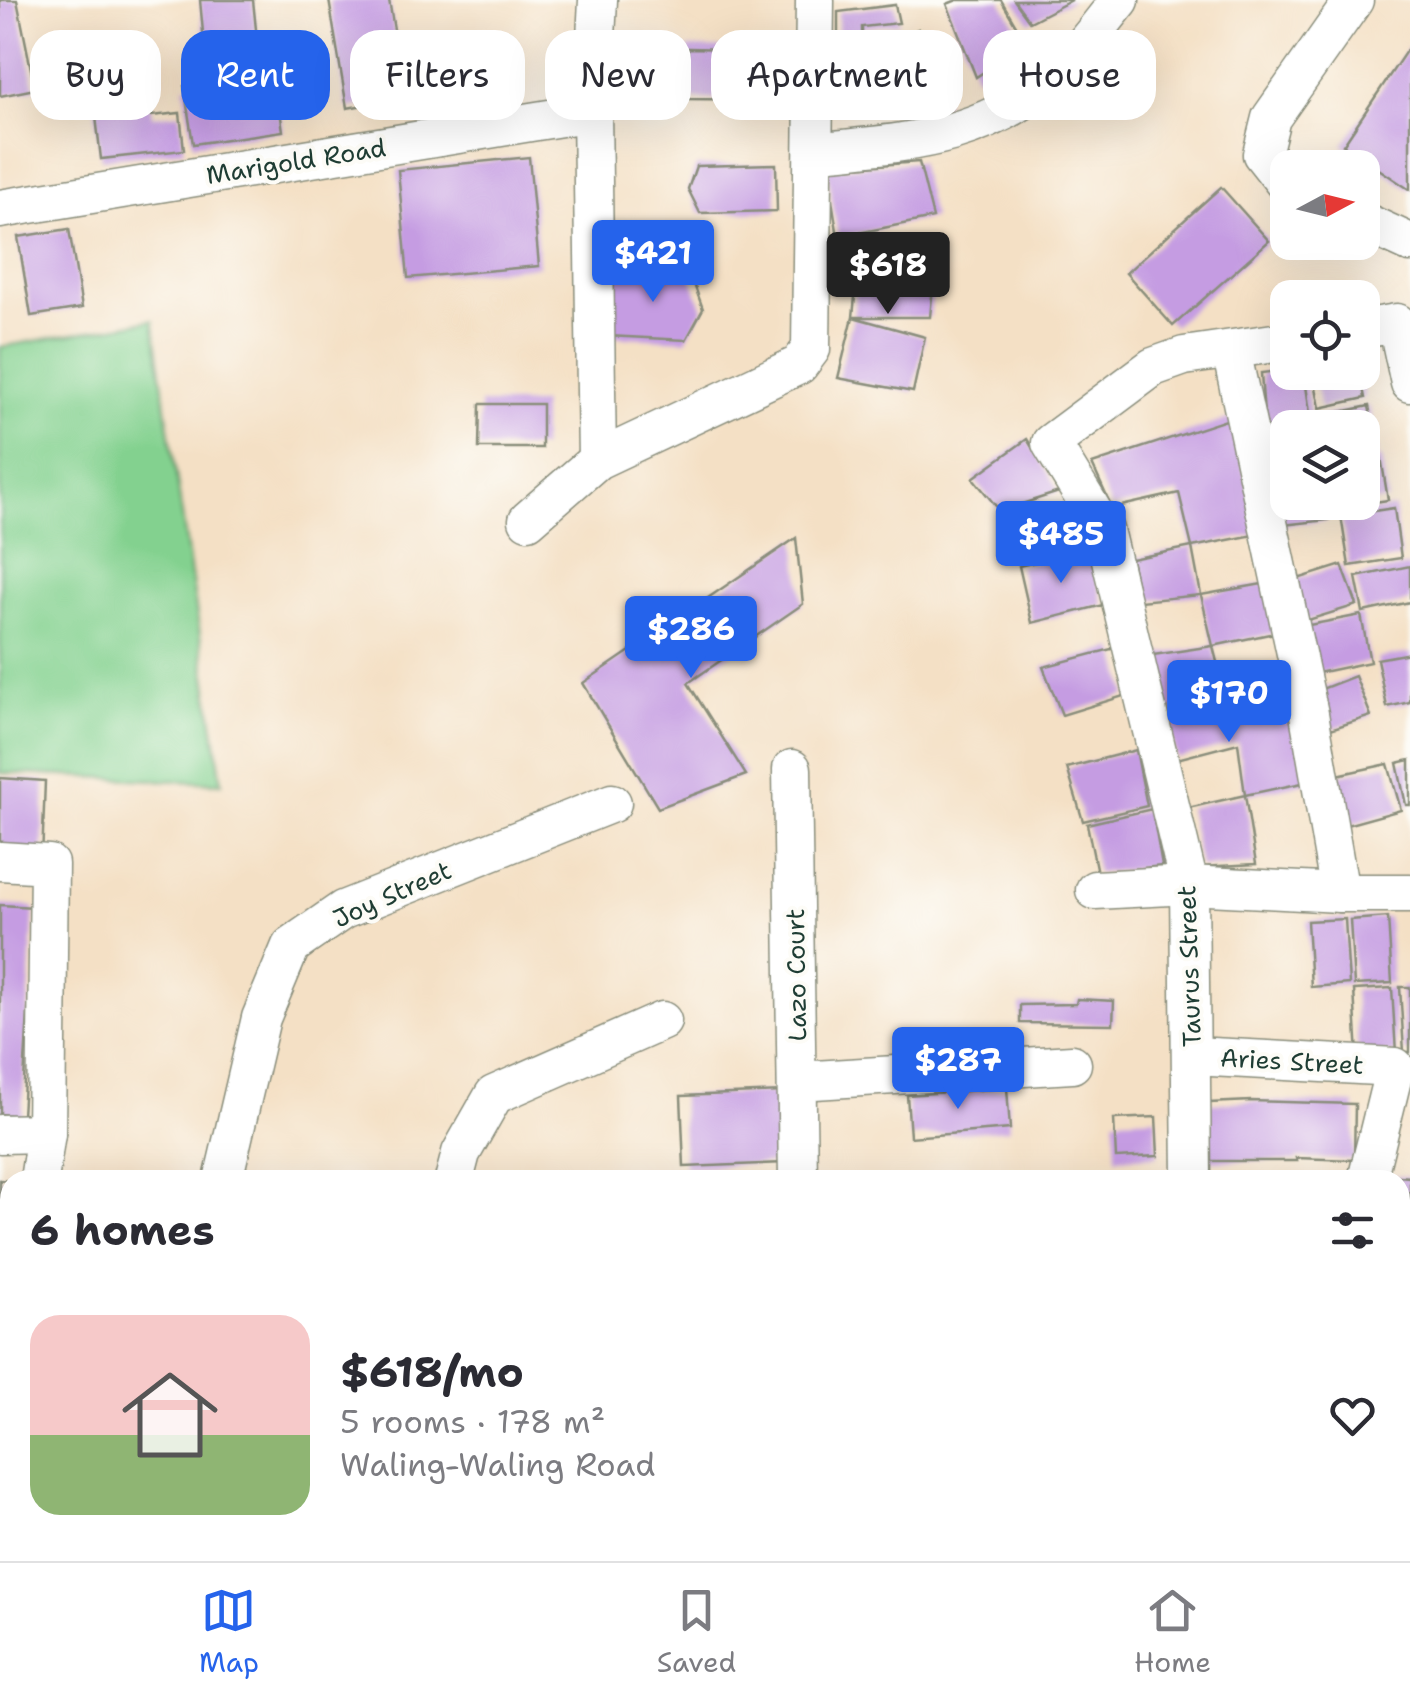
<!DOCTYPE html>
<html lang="en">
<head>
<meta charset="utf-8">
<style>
	:root { --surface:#fff; --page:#f2f2f3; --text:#2b2b33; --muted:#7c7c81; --line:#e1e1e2; --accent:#2563eb }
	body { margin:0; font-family:"Shantell Sans",sans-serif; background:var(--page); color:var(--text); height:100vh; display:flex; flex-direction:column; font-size:38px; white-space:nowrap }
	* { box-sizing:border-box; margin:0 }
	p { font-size:32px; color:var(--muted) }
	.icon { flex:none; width:55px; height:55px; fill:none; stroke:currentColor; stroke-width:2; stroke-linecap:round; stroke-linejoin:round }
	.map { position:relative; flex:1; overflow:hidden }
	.panel { position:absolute; left:0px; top:1170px; width:1410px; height:392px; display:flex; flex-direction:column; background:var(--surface); border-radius:30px 30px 0 0; box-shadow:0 10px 40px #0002 }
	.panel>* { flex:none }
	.top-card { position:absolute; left:30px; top:30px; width:1350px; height:90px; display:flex; gap:20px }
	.needle { width:65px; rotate:83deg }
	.tools { position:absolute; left:1270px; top:150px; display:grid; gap:20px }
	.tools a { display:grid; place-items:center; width:110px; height:110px; border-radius:20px; background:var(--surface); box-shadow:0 10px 40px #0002; font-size:50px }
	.price { position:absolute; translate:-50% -85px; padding:0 22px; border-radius:10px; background:var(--accent); color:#fff; font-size:32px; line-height:65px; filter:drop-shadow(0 2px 5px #0008) }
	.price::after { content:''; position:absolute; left:50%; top:60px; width:30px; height:22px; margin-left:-15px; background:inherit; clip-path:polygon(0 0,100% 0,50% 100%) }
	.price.active { background:#222; color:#fff }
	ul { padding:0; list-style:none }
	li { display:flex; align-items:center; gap:30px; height:250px; padding:0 30px }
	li+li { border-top:2px solid var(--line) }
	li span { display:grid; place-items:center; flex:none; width:280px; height:200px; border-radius:30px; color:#555 }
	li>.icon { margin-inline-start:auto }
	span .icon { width:120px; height:120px; fill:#fffc; stroke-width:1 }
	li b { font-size:42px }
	h2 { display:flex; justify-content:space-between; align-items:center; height:120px; padding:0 30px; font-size:42px }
	.chip { padding:0 35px; border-radius:30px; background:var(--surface); box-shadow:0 10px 40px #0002; font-size:35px; line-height:90px }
	.chip.active { background:var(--accent); color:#fff }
	.tab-bar { display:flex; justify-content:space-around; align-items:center; height:140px; border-top:2px solid var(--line); background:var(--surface); font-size:28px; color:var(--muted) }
	.tab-bar a { display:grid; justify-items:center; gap:5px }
	.tab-bar .active { color:var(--accent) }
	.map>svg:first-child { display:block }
	.green { fill:#83d18f; stroke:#518762; stroke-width:2.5 }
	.building { fill:#c59ce2 }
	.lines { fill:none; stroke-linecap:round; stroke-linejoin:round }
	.minor-casing { stroke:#8a8e7c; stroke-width:41 }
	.minor { stroke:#fff; stroke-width:38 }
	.labels { text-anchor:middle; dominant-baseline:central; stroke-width:8; stroke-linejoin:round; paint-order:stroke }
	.street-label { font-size:25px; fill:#1f3d34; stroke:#fdfcf7 }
</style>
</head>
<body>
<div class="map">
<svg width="1410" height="1561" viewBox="0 0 1410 1561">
	<rect width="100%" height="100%" fill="#fdfcf7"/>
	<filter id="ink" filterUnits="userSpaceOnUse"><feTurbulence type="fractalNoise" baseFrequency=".01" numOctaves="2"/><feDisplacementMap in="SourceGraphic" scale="20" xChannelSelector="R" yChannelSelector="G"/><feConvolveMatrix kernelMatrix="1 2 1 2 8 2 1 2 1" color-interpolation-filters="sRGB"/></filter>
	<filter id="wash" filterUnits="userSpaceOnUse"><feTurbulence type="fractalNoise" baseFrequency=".0048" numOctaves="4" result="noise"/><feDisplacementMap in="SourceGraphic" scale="40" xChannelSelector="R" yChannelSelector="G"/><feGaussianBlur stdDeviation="2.25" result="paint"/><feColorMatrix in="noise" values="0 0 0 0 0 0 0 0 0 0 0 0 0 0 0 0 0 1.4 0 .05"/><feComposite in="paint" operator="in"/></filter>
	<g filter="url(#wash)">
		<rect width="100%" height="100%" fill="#f4e0c5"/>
		<polygon class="green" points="153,320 222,783 0,773 0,347"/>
		<g id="blocks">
			<g class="building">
				<polygon points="0,0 17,0 35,89 0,96"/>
				<polygon points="200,0 253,0 258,49 205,54"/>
				<polygon points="329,0 389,0 400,65 386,72 398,99 347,108"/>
				<polygon points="957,0 1001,0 1027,44 976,77 947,4"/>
				<polygon points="1014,0 1072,0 1030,22"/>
				<polygon points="895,5 899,23 862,27 863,109 838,110 838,12"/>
				<polygon points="918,29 946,104 900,119 880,45"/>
				<polygon points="1410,45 1410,190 1343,145"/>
				<polygon points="688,48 780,50 779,100 687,99"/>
				<polygon points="671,60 673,103 612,106 624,62"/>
				<polygon points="274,71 283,131 193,144 184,86"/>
				<polygon points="147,77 152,116 180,113 184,150 101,159 92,83"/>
				<polygon points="529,157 539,266 408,278 398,170"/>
				<polygon points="919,162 933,218 838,237 827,169"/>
				<polygon points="776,164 777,211 700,213 688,189 696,166"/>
				<polygon points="1221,187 1269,241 1173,326 1126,273"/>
				<polygon points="69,229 82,308 31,316 18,237"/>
				<polygon points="860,245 936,254 930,317 853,317 925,337 913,392 838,378 853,317"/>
				<polygon points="610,270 690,273 703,309 686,340 608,336"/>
				<polygon points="1288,370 1304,372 1311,420 1265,429 1261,373"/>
				<polygon points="1313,372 1360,372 1365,398 1320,408"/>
				<polygon points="480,404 542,404 542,448 479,448"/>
				<polygon points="1369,406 1378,452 1362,456 1362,428 1320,428 1317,417"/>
				<polygon points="1232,418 1259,534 1192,547 1179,493 1112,508 1092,464"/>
				<polygon points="1288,431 1288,474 1273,476 1267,437"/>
				<polygon points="1027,439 1059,492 1000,511 973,478"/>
				<polygon points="1381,457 1388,500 1362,504 1362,460"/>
				<polygon points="1288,479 1288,502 1324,502 1328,520 1282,525 1279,480"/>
				<polygon points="1335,502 1362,502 1362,505 1336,509"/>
				<polygon points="1394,508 1401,558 1349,566 1341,516"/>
				<polygon points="796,538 803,604 688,683 746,775 658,808 583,683"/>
				<polygon points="1192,547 1201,595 1140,601 1131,559"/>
				<polygon points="1090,549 1103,605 1032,623 1019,566"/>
				<polygon points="1342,565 1357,605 1305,621 1291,581"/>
				<polygon points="1410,566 1410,602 1363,612 1356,577"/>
				<polygon points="1268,583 1279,632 1213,646 1201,595"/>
				<polygon points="1361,615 1370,662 1313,674 1304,626"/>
				<polygon points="1213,646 1225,694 1287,679 1307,782 1245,795 1256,864 1200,867 1188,808 1245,795 1238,743 1177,759 1153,655"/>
				<polygon points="1115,648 1127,695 1062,715 1043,667"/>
				<polygon points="1410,653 1410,702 1387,707 1377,659"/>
				<polygon points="1355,676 1371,716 1324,731 1319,690"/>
				<polygon points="1136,750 1147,806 1083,821 1067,768"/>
				<polygon points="1410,760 1410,805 1406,805 1397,763"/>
				<polygon points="1388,764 1401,810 1343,826 1328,777"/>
				<polygon points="0,778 45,781 42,859 0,857"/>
				<polygon points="1152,809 1162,866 1097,873 1087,824"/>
				<polygon points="0,905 34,907 22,1116 0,1114"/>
				<polygon points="1388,917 1392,983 1354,985 1350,920"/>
				<polygon points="1345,919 1349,984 1311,987 1307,921"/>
				<polygon points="1400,987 1410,987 1410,1052 1404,1052"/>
				<polygon points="1392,988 1396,1053 1358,1056 1354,990"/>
				<polygon points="1077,999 1114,1001 1113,1024 1020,1023 1020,1005 1076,1004"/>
				<polygon points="1007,1088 1010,1129 910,1137 907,1095"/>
				<polygon points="783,1092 786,1163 684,1167 681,1096"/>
				<polygon points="1251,1101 1355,1104 1354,1160 1296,1158 1297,1161 1208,1161 1209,1103"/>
				<polygon points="1156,1117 1158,1156 1116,1158 1114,1119"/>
				<polygon points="1386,1175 1410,1177 1410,1209 1400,1208 1400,1180 1386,1180"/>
				<polygon points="0,1180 10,1181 10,1289 0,1288"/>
				<rect x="1400" y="1223" width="10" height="40"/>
				<rect x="1400" y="1273" width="10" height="73"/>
				<polygon points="1409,1428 1410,1428 1410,1452 1403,1451"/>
				<polygon points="1405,1456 1410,1458 1410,1531 1400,1528 1400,1472"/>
				<polygon points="991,1552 1033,1552 1033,1561 992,1561"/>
				<rect x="1036" y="1552" width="56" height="9"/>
				<rect x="1106" y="1552" width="28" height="9"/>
				<polygon points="1143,1552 1196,1552 1194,1561 1142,1561"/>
				<polygon points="1204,1552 1253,1552 1277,1560 1202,1561"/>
			</g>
		</g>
	</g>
	<g filter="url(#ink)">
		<use href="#blocks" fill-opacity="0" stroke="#8a8e7c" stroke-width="2.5"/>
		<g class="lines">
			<g class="minor-casing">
				<g id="minor">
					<path d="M814 152C906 142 980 141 1054 77 1079 55 1099 25 1120 0"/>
					<polyline points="1288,187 1262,154 1271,118 1354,0"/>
					<polyline points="0,209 592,112"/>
					<polyline points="1362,221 1410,243"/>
					<polyline points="1362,329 1397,323 1410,383"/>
					<polyline points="1231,350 1309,714 1340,893"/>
					<polyline points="597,460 592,112 598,0"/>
					<polyline points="528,520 597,460 799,365 811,349 815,0"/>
					<polyline points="792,769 798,1180"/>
					<polyline points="0,861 49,864 46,1133 39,1180"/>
					<polyline points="1095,890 1189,885 1340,893 1410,893"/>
					<polyline points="1193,1056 1395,1067 1367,1180"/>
					<polyline points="798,1081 1072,1064"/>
					<polyline points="0,1134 46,1133"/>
					<polyline points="223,1180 261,1018 291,946 343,910 612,803"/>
					<polyline points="454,1180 461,1153 494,1095 662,1021"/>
					<polyline points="1192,1180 1189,885 1104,530 1051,443 1153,367 1184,356 1288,341"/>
					<polyline points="1400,1401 1410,1385"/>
					<polyline points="850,1552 852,1561"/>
					<polyline points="1389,1552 1410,1560"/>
					<polyline points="361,1561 363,1552"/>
					<polyline points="676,1561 720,1552"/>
				</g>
			</g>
			<use href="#minor" class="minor"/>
		</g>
	</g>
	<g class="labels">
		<g class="street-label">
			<text transform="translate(296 161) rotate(-9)">Marigold Road</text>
			<text transform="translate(392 894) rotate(-24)">Joy Street</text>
			<text transform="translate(1189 966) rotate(-92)">Taurus Street</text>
			<text transform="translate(796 975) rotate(-91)">Lazo Court</text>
			<text transform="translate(1292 1061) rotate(3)">Aries Street</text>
		</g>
	</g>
</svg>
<div class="tools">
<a><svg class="needle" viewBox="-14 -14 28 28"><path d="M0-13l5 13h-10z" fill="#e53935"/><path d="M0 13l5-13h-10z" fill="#7c7c81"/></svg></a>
<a><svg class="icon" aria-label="locate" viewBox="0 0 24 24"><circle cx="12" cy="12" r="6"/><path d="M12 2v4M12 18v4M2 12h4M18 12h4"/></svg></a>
<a><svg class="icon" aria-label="layers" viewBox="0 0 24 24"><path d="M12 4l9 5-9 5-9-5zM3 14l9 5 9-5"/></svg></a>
</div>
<b class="price" style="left:653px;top:305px">$421</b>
<b class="price active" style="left:888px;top:317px">$618</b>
<b class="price" style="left:1061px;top:586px">$485</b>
<b class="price" style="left:691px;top:681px">$286</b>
<b class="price" style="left:1229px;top:745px">$170</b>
<b class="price" style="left:958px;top:1112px">$287</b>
<div class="top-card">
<a class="chip">Buy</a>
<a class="chip active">Rent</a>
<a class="chip">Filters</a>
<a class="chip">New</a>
<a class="chip">Apartment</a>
<a class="chip">House</a>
</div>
<section class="panel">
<h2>6 homes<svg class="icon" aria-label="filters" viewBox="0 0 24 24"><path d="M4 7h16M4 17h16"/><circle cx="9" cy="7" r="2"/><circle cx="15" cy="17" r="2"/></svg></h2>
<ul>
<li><span style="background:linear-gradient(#f6c9c9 60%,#8fb573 0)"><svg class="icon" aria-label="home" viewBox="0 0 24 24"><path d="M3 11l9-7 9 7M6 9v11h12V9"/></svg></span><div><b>$618/mo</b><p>5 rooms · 178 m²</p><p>Waling-Waling Road</p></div><svg class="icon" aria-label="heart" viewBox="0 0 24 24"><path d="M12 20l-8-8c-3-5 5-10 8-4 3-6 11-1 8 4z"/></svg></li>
</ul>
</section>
</div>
<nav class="tab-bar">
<a class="active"><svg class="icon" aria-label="map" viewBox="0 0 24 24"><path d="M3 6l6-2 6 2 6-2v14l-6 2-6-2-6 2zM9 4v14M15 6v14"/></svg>Map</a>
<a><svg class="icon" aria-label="saved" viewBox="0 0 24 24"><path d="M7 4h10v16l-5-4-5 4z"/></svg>Saved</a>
<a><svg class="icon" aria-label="home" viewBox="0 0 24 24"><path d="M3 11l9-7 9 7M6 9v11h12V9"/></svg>Home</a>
</nav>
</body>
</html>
